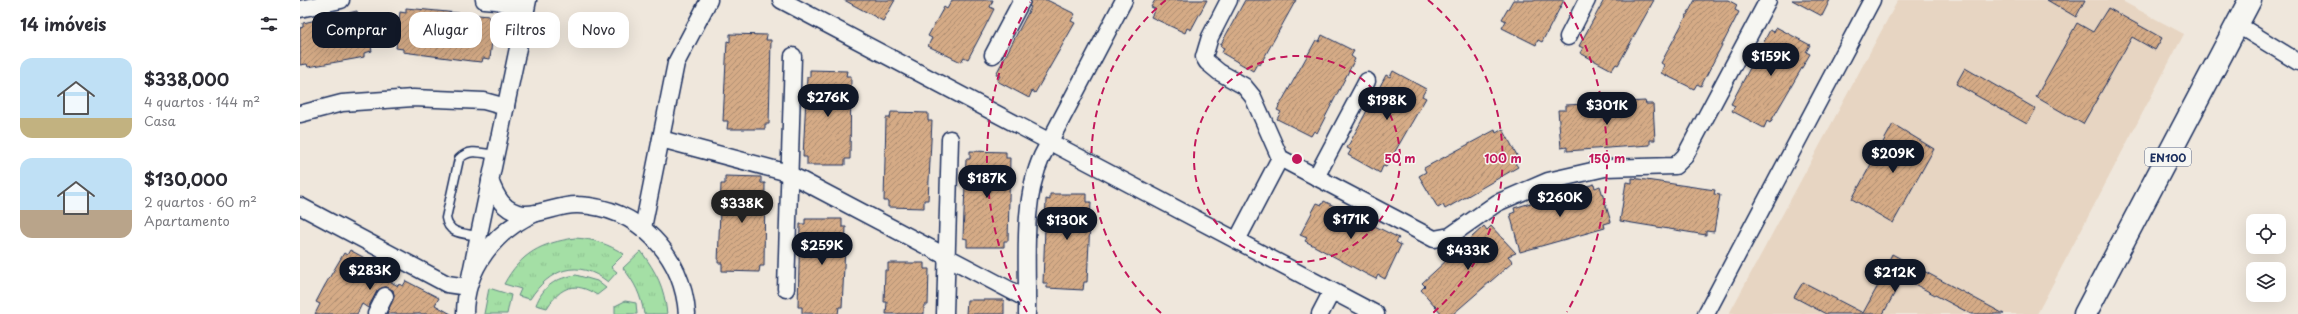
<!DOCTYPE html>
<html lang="pt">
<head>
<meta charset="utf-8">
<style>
	:root { --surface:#fff; --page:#f7f7f7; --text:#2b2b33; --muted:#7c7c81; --accent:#111827 }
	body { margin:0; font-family:"Playpen Sans",sans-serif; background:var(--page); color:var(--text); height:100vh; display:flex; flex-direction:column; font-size:15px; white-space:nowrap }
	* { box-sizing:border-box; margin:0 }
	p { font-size:13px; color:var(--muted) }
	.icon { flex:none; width:22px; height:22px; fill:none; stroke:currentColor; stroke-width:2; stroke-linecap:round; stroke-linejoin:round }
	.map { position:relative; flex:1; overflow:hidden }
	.side { display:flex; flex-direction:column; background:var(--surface); width:300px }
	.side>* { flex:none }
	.hud { position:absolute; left:12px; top:12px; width:380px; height:36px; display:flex; gap:8px }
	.buttons { position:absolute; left:1946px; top:214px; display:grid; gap:8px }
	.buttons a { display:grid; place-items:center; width:40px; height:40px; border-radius:8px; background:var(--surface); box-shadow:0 4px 16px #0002; font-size:20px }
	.price { position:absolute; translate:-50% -34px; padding:0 9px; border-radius:14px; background:var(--accent); color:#fff; font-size:13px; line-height:26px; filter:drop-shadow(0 1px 2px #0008) }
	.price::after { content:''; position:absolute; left:50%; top:24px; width:12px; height:9px; margin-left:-6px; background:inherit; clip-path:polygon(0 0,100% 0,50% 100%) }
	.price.current { background:#222; color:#fff }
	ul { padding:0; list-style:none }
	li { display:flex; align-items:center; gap:12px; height:100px; padding:0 20px }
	li span { display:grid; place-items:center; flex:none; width:112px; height:80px; border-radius:12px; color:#555 }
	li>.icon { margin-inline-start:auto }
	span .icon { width:48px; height:48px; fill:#fffc; stroke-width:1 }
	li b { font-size:17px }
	h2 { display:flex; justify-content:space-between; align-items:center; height:48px; padding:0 20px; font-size:17px }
	.chip { padding:0 14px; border-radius:12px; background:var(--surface); box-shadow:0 4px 16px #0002; font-size:14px; line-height:36px }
	.chip.current { background:var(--accent); color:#fff }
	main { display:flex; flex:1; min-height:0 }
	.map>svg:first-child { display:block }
	.built { fill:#e7d5c2 }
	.grass { fill:url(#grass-tufts); stroke:#608782 }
	.building { fill:url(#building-hatch); stroke:#1b2f5e }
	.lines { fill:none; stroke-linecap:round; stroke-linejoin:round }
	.lane-casing { stroke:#1b2f5e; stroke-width:11 }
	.street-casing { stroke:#1b2f5e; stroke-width:19 }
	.highway-casing { stroke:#1b2f5e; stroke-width:25 }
	.lane { stroke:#f6f6f2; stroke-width:8 }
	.street { stroke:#f6f6f2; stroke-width:16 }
	.highway { stroke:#f6f6f2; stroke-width:22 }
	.ring { fill:none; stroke:#c2185b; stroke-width:2; stroke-dasharray:7 5 }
	.labels { text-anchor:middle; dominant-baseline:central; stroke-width:3; stroke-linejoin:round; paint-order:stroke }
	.shield { fill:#f6f6f2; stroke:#5d6b8a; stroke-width:1 }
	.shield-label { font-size:11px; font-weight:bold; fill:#1b2f5e }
	.centre { fill:#c2185b; stroke:#f6f6f2; stroke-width:2 }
	.ring-label { font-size:12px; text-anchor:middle; font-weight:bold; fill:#c2185b; stroke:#f6f6f2; stroke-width:3; stroke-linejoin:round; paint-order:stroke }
</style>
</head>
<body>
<main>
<section class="side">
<h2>14 imóveis<svg class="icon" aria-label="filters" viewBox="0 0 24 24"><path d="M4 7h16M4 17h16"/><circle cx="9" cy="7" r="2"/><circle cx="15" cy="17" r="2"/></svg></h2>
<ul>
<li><span style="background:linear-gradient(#bfe0f5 75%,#c2b280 0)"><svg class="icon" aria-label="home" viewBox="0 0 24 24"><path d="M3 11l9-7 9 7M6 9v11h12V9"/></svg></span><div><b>$338,000</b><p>4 quartos · 144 m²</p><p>Casa</p></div></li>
<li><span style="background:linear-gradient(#bfe0f5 65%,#b9a48a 0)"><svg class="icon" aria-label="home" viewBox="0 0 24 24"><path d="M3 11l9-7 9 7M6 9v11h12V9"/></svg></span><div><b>$130,000</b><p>2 quartos · 60 m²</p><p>Apartamento</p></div></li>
</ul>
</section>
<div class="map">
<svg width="1998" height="314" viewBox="0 0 1998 314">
	<defs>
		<pattern id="grass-tufts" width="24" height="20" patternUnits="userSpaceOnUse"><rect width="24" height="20" fill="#a4dfa5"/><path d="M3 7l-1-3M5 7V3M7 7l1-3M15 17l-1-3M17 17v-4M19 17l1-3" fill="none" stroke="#8dc090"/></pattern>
		<pattern id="building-hatch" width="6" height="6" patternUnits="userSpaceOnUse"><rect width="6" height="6" fill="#d5ab86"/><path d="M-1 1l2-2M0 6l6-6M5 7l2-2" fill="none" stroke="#ac8c71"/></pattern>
	</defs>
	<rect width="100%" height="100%" fill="#efe7dc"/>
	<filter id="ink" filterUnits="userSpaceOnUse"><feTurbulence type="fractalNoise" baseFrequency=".025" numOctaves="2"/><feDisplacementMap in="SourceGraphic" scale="8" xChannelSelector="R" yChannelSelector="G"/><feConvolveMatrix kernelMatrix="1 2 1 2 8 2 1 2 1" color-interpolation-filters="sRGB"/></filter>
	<g filter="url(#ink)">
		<polygon class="built" points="1598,0 1820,0 1884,34 1737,314 1429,314"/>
		<g class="grass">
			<path d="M275 238C294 239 308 244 324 254L311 267 317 272 308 282C278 258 249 269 230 299L218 296 221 289 204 284C221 253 241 243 275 238Z"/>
			<path d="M341 251C357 274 364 286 367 314H344C341 295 335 283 323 268Z"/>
			<path d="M276 275 297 281 306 288 297 295C275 281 261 286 247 308L236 305C243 286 256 278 276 275Z"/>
			<polygon points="189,288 211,295 207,314 184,314"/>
			<polygon points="325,301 336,303 337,314 315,314 315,306"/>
		</g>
		<g class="building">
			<polygon points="544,0 595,0 583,21"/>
			<polygon points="652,0 693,0 690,7 694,9 685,27 668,59 664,57 661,62 628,46 632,38 628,36 644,7 647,9"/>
			<polygon points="731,0 747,0 775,14 771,21 775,23 735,93 732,91 729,98 697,81 700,76 696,74 731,7 729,6"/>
			<polygon points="855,0 907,0 891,30 887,28 885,33 851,17 855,9 851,7"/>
			<polygon points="945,0 996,0 960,65 957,64 953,71 922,53 924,48 920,46"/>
			<polygon points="1213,0 1264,0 1242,42 1238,40 1236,45 1202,28 1206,21 1202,19"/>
			<polygon points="1304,0 1354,0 1318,65 1316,64 1312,70 1280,53 1283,48 1279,46"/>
			<polygon points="1395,0 1428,0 1437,5 1435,10 1439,12 1401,86 1397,84 1394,89 1361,73 1364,65 1361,63"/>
			<polygon points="1492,0 1530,0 1522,16"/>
			<polygon points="1747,0 1785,0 1776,17"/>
			<polygon points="106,8 189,16 189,21 194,22 190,59 183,58 182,62 171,61 103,52 103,49 96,48 100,12 106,13"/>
			<polygon points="1808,8 1862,38 1855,50 1832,37 1783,124 1736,97 1777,23 1793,32"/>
			<polygon points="57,11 58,16 64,15 72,51 64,53 64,57 54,59 8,67 7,64 0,65 0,28 3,27 3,23"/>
			<polygon points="1476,27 1510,45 1506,52 1510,54 1470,123 1467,121 1464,128 1432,111 1435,106 1431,104 1470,30 1474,32"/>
			<polygon points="430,34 467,35 466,40 471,40 469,124 465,124 465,129 427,129 428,121 423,121 427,41 430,42"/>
			<polygon points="1022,35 1054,51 1051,56 1055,59 1017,133 1014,131 1011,136 977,119 981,112 977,110 1016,40 1019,42"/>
			<polygon points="1665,68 1736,109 1727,124 1656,84"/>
			<polygon points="510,70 547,71 546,76 551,76 550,159 545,159 545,165 507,165 507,157 503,157 507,77 510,77"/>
			<polygon points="1093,71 1126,89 1122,96 1126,98 1086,167 1083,166 1080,173 1048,155 1051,150 1047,148 1086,75 1090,77"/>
			<polygon points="1345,101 1346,104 1353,104 1355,140 1350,140 1350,145 1267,151 1267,147 1261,148 1258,110 1266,110 1266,105"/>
			<polygon points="591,112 628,113 628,121 632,121 628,200 624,200 624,208 588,207 588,201 584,201 586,118 590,118"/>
			<polygon points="1593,124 1634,149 1593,223 1552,199"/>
			<polygon points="1203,129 1220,161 1215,163 1218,167 1145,209 1143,205 1138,208 1119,176 1126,172 1124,168 1195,130 1196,133"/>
			<polygon points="670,151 706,152 706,158 710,158 708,241 704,241 704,247 667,247 667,239 663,238 666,159 670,159"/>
			<polygon points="425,176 461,177 461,183 465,183 464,266 460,266 459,272 422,271 422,263 418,263 421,184 425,184"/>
			<polygon points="1332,178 1415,190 1414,194 1420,195 1414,232 1406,231 1406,235 1320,221 1326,182 1332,183"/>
			<polygon points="1294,184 1295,188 1300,186 1311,222 1304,224 1305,228 1220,252 1210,214 1215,212 1214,208"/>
			<polygon points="750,194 787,194 787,202 791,202 787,282 784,282 783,290 747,288 747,283 743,283 746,199 750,200"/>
			<polygon points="1024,201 1099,238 1096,242 1101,245 1085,279 1078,275 1076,279 1066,274 1005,241 1007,238 1000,235 1017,203 1022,205"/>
			<polygon points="505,219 542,219 542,227 546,227 542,307 539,307 538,314 502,313 502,307 498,307 500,224 505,224"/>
			<polygon points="1184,226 1187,230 1191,226 1216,253 1208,256 1213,262 1153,314 1142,314 1121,290 1125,286 1122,283"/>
			<polygon points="50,250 83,268 79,275 98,286 99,284 103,286 106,281 139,298 135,305 151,314 87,314 94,295 93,290 85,287 77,291 68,308 62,304 57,314 15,314 20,304 16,302 25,285 44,253 47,255"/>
			<polygon points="1592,254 1704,314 1671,314 1603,278 1583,314 1526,314 1494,297 1503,282 1563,313 1587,269 1585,268"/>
			<polygon points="588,263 624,263 624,269 629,269 628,305 624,305 624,314 586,314 587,302 584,302 585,270 588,270"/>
			<polygon points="667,300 704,300 704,314 666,314"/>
		</g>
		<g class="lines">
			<g class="lane-casing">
				<path id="lane" d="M178 236C164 233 149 235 146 218L159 159C170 148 181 153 195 155"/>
			</g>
			<g class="street-casing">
				<g id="street">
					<polyline points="184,0 196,1 226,8"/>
					<polyline points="481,0 1076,314"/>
					<polyline points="929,0 910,37 904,57 907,62 919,72 944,86 953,97 980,158 1134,239 1150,236 1197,203 1248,181 1305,168 1375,166 1385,156 1468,0"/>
					<polyline points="0,9 41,0"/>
					<polyline points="1938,25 1998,62"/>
					<polyline points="1268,37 1287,0"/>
					<polyline points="693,55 722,0"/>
					<polyline points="0,114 42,103 113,98 184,101 206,107"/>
					<polyline points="361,139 481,171 499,179 727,299"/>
					<polyline points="1016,177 1067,81"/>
					<path d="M190 180C196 197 204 212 224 214 242 215 260 204 278 205 338 207 383 255 387 314"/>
					<polyline points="0,206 147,284 168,287 228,0"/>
					<polyline points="343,228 376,63 409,0"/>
					<polyline points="937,240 980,158"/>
					<polyline points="486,289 493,56"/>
					<polyline points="76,314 85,296"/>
					<path d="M165 314C165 269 195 230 236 213"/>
					<polyline points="645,314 650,139"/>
					<path d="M727 314C728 264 721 202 742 156L824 0"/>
					<polyline points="1020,314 1032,291"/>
					<polyline points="1406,314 1572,0"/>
				</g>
			</g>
			<g class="highway-casing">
				<polyline id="highway" points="1785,314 1950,0"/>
			</g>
			<use href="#lane" class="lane"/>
			<use href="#street" class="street"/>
			<use href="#highway" class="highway"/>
		</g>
	</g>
	<g class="ring">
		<circle cx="997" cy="159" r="103"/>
		<path d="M861 313A206 206 0 0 1 866 0M1128 0A206 206 0 0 1 1133 313"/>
		<path d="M727 312A310 310 0 0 1 730 2M1264 2A310 310 0 0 1 1267 312"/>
	</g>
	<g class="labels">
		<rect class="shield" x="1845" y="148" width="46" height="18" rx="3"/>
		<g class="shield-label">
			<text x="1868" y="157">EN100</text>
		</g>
	</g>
	<circle cx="997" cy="159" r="6" class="centre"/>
	<g class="ring-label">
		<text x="1100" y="163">50 m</text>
		<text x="1203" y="163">100 m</text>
		<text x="1307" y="163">150 m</text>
	</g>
</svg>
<div class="buttons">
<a><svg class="icon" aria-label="locate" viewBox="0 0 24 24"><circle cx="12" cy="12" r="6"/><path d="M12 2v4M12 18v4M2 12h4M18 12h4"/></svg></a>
<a><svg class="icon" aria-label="layers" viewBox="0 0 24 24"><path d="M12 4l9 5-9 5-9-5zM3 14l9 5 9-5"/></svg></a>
</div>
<b class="price" style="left:1471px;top:77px">$159K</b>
<b class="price" style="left:528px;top:118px">$276K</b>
<b class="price" style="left:1087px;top:121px">$198K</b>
<b class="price" style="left:1307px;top:126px">$301K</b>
<b class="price" style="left:1593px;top:174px">$209K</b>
<b class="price" style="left:687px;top:199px">$187K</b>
<b class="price" style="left:1260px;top:218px">$260K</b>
<b class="price current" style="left:442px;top:224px">$338K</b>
<b class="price" style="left:1051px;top:240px">$171K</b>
<b class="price" style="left:767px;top:241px">$130K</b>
<b class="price" style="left:522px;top:266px">$259K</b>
<b class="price" style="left:1168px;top:271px">$433K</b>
<b class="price" style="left:70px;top:291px">$283K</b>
<b class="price" style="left:1595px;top:293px">$212K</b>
<div class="hud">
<a class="chip current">Comprar</a>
<a class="chip">Alugar</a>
<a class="chip">Filtros</a>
<a class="chip">Novo</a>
</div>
</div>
</main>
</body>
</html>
